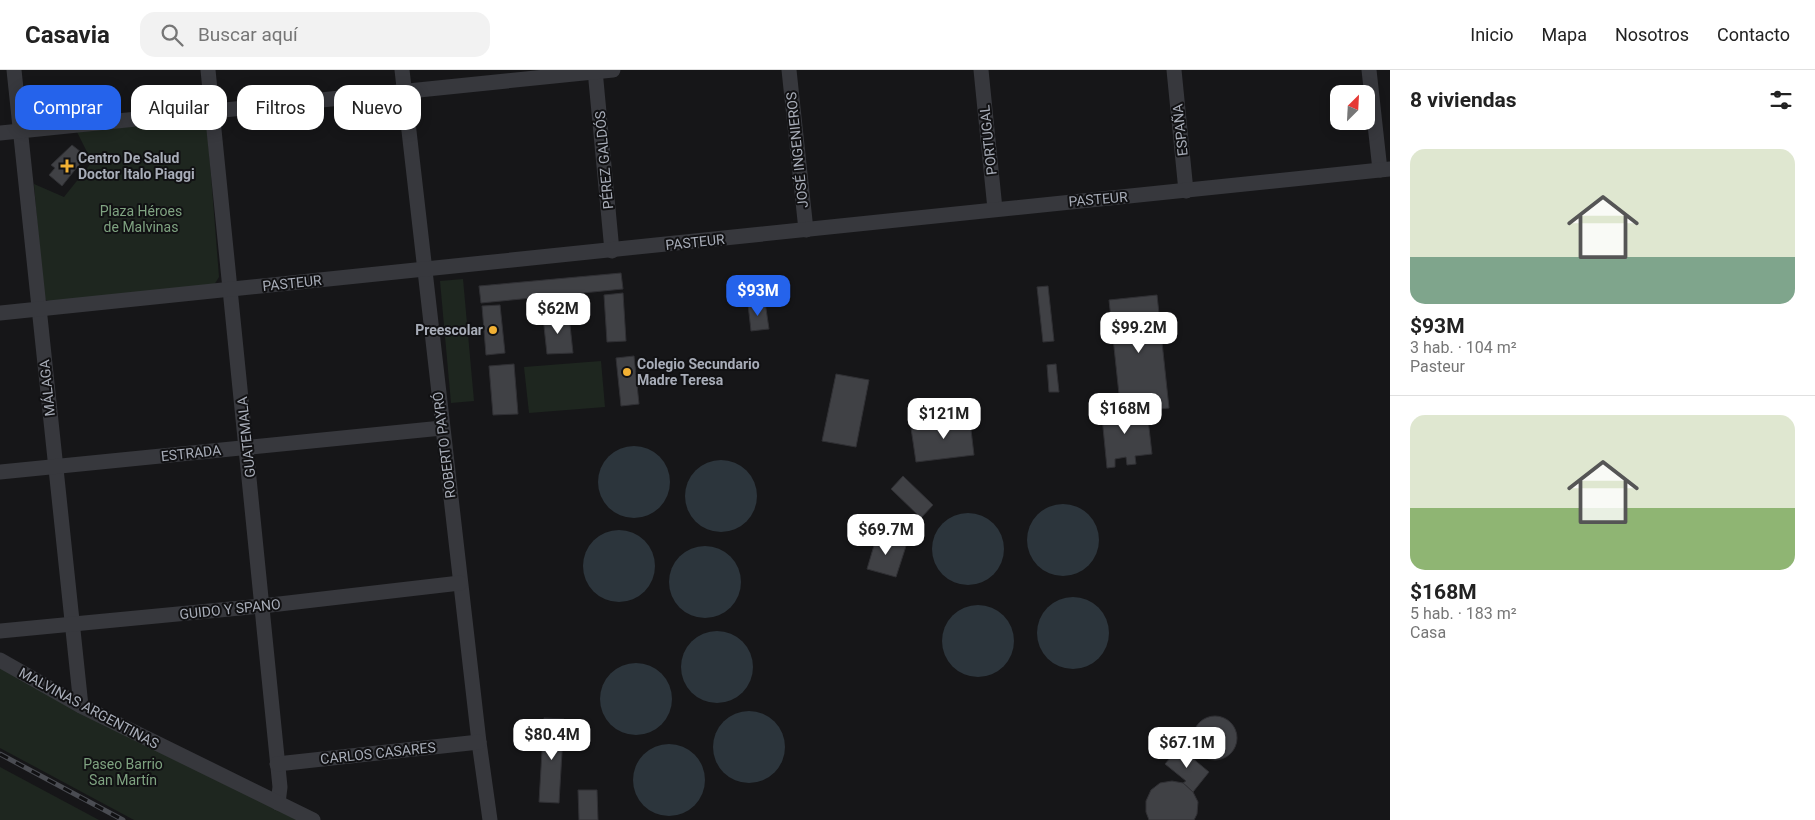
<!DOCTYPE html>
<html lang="es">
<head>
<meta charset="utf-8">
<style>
	:root { --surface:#fff; --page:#f2f2f2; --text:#222; --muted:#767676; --line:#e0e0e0; --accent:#2563eb }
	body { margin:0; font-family:Roboto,sans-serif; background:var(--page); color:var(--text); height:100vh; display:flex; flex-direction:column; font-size:19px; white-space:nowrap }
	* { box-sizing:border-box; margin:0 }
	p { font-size:16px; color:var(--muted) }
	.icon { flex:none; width:28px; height:28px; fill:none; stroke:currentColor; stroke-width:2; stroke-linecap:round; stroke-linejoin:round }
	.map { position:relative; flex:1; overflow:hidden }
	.sheet { display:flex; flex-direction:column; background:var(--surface); width:425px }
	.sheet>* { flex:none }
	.top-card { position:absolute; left:15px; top:15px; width:475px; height:45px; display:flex; gap:10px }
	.needle { width:32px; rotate:24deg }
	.buttons { position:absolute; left:1330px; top:15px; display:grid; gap:10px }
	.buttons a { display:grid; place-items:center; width:45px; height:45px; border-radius:10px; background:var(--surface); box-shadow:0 2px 12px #0003; font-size:25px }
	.price { position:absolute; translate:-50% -42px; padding:0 11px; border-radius:10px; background:#fff; color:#222; font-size:16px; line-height:32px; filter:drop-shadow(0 1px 2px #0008) }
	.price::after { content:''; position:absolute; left:50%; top:30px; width:15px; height:11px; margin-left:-8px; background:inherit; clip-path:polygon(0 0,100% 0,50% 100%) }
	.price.selected { background:var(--accent); color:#fff }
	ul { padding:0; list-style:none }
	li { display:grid; align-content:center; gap:10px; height:265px; padding:0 20px }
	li+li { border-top:1px solid var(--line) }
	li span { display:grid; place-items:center; height:155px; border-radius:15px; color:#555 }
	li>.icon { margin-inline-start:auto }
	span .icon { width:90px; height:90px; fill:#fffc; stroke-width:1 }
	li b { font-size:21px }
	h2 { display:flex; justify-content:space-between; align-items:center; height:60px; padding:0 20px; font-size:21px }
	.chip { padding:0 18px; border-radius:15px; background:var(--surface); box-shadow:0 2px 12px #0003; font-size:18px; line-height:45px }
	.chip.selected { background:var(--accent); color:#fff }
	header { display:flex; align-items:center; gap:30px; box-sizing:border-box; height:70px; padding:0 25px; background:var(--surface); border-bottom:1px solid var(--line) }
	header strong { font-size:24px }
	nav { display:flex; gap:28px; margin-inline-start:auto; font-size:18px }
	.search { width:350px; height:45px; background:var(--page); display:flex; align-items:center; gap:12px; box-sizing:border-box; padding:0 18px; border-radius:15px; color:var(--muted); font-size:19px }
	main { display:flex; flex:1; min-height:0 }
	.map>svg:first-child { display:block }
	.green { fill:#1e261f }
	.water { fill:#2c353c }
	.building { fill:#404145; stroke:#303034 }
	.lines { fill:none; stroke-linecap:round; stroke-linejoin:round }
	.minor { stroke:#37383d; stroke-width:15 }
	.rail-casing { stroke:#4a4c52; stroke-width:5 }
	.rail { stroke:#111113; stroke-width:3; stroke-dasharray:9; stroke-linecap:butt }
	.poi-dot { fill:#f2b134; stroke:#111113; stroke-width:2 }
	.labels { text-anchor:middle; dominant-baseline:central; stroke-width:4; stroke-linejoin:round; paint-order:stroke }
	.street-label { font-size:14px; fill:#a8adb8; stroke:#111113 }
	.poi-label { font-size:14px; font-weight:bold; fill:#a8adb8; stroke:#111113; text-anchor:start }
	.park-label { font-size:14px; fill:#7fa381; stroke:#111113 }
</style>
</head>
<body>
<header>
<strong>Casavia</strong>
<div class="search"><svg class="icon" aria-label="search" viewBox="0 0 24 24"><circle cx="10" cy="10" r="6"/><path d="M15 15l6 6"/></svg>Buscar aquí</div>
<nav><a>Inicio</a><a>Mapa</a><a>Nosotros</a><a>Contacto</a></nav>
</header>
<main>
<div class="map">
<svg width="1390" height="750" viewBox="0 0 1390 750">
	<rect width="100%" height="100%" fill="#161618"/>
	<g class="green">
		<polygon points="197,49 204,50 207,55 219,207 214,215 53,232 46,230 43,225 34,114 64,127 92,92 77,62"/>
		<polygon points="463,209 474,331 451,333 440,211"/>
		<polygon points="601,291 605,337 529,343 524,297"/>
		<polygon points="0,594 305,750 134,750 0,678"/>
		<polygon points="0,697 99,750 0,750"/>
	</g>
	<g class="water">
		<circle cx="634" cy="412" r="36"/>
		<circle cx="721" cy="426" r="36"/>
		<circle cx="1063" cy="470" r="36"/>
		<circle cx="968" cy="479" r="36"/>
		<circle cx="619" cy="496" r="36"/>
		<circle cx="705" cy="512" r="36"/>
		<circle cx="1073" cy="563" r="36"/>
		<circle cx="978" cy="571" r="36"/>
		<circle cx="717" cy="597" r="36"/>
		<circle cx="636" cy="629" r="36"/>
		<circle cx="749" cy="677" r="36"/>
		<circle cx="669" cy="710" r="36"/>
	</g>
	<g class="building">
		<polygon points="72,75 86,86 62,116 49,105 55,98 51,95"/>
		<polygon points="621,203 623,219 481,233 479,216"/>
		<polygon points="1048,216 1054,271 1043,272 1037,217"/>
		<polygon points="623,223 626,271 607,272 604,225"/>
		<polygon points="1157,225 1169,338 1121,343 1109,230"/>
		<polygon points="765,232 769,259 751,261 748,234"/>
		<polygon points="500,235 505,283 486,285 482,236"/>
		<polygon points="569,246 573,283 547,284 543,247"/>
		<polygon points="634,286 639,334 621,336 616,288"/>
		<polygon points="514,294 518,344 493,345 489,296"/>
		<polygon points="1056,294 1059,322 1049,322 1047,295"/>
		<polygon points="836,304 869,310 856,377 822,371"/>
		<polygon points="1120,335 1121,343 1147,340 1152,384 1135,386 1136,394 1127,395 1126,387 1115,389 1115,397 1107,398 1101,337"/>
		<polygon points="969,343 974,385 916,392 911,358 948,354 947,346"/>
		<polygon points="903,406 933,435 921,448 891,419"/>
		<polygon points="878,462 906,476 896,507 867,499"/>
		<circle cx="1215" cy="668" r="22"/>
		<polygon points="544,648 564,649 559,733 539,732"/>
		<polygon points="1179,677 1209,702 1193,722 1183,713 1186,711 1165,694"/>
		<polygon points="1172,711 1183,713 1193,722 1198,732 1197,744 1194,750 1149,750 1146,742 1146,731 1151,720 1160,713"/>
		<polygon points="578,720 597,720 598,750 579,750"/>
	</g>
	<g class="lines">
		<g class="minor">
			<polyline points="14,0 81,636"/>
			<polyline points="208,0 280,717 278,733"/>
			<polyline points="402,0 479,672 490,750"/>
			<polyline points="595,0 612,181"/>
			<polyline points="789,0 806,160"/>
			<polyline points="981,0 995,139"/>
			<polyline points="1174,0 1186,121"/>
			<polyline points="1369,0 1380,100"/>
			<polyline points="0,63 613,0"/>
			<polyline points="0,243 1390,99"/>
			<polyline points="0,402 442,358"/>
			<polyline points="0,561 262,536 460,513"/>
			<polyline points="0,590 81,636 313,750"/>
			<polyline points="277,694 479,672"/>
		</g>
		<g class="rail-casing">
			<polyline id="rail" points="0,684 123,750"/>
		</g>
		<use href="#rail" class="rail"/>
	</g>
	<g class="poi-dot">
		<path d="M64.5 88.5h5v5h5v5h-5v5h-5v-5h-5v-5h5z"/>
		<circle cx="493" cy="260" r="5"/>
		<circle cx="627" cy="302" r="5"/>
	</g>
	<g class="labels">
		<g class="street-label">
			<text transform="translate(1180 60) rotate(-96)">ESPAÑA</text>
			<text transform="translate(988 70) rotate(-96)">PORTUGAL</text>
			<text transform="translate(797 80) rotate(-96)">JOSÉ INGENIEROS</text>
			<text transform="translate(604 90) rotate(-95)">PÉREZ GALDÓS</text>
			<text transform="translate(1098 129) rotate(-5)">PASTEUR</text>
			<text transform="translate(695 172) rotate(-6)">PASTEUR</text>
			<text transform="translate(292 213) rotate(-6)">PASTEUR</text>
			<text transform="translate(47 318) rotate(-96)">MÁLAGA</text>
			<text transform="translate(246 367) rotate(-96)">GUATEMALA</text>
			<text transform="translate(444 375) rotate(-97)">ROBERTO PAYRÓ</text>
			<text transform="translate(191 383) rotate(-6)">ESTRADA</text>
			<text transform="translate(230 539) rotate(-6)">GUIDO Y SPANO</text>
			<text transform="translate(89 638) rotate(28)">MALVINAS ARGENTINAS</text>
			<text transform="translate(378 683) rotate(-6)">CARLOS CASARES</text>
		</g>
		<g class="poi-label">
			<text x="78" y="88">Centro De Salud<tspan x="78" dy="16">Doctor Italo Piaggi</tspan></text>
			<text x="483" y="260" text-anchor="end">Preescolar</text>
			<text x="637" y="294">Colegio Secundario<tspan x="637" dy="16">Madre Teresa</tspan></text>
		</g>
		<g class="park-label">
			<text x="141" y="141">Plaza Héroes<tspan x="141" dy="16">de Malvinas</tspan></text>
			<text x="123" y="694">Paseo Barrio<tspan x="123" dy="16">San Martín</tspan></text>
		</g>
	</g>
</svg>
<div class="buttons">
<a><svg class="needle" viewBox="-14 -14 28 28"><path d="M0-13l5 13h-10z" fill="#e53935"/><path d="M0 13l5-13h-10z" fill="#767676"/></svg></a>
</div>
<b class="price selected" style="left:758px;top:247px">$93M</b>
<b class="price" style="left:558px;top:265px">$62M</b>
<b class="price" style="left:1139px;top:284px">$99.2M</b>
<b class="price" style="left:1125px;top:365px">$168M</b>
<b class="price" style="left:944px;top:370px">$121M</b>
<b class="price" style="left:886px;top:486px">$69.7M</b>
<b class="price" style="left:552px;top:691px">$80.4M</b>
<b class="price" style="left:1187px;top:699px">$67.1M</b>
<div class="top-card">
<a class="chip selected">Comprar</a>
<a class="chip">Alquilar</a>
<a class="chip">Filtros</a>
<a class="chip">Nuevo</a>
</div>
</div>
<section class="sheet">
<h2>8 viviendas<svg class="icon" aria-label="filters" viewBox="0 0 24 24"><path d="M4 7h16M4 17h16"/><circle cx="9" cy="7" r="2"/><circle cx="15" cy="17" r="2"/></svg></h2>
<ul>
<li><span style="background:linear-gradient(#dfe7d0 70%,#7fa58c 0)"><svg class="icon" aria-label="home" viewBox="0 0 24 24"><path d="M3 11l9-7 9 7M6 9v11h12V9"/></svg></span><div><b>$93M</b><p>3 hab. · 104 m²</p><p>Pasteur</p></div></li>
<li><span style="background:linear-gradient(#dfe7d0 60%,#8fb573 0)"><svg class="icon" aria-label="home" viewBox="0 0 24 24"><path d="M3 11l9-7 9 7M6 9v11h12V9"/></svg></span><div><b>$168M</b><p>5 hab. · 183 m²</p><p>Casa</p></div></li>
</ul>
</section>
</main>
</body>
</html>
